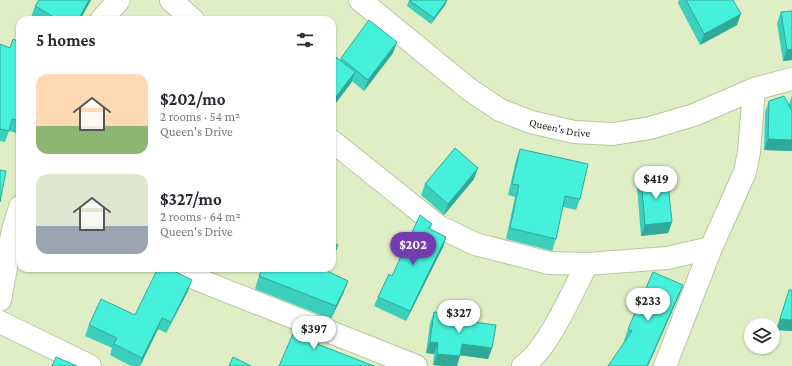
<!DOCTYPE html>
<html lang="en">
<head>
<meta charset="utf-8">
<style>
	:root { --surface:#fff; --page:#f7f7f7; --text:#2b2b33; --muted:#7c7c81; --accent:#753bb1 }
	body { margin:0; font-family:"Crimson Pro",serif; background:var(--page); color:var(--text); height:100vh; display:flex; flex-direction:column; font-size:15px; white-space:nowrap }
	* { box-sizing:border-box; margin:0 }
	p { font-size:13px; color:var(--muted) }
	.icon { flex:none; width:22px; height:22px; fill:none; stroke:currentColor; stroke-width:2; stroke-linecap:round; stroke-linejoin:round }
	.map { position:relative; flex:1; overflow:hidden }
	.side { position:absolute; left:16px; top:16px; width:320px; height:256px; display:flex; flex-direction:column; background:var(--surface); border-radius:12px; box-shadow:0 1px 3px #0004 }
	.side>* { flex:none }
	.buttons { position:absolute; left:744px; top:318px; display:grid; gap:8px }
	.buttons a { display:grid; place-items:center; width:36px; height:36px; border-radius:50%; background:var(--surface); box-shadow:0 1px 3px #0004; font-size:20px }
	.price { position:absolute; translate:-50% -34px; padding:0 9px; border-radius:14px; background:#fff; color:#222; font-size:13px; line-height:26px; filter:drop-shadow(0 1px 2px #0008) }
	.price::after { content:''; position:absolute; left:50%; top:24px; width:12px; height:9px; margin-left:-6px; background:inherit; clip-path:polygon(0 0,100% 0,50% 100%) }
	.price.active { background:var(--accent); color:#fff }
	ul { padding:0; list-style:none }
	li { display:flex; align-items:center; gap:12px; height:100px; padding:0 20px }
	li span { display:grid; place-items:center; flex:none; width:112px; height:80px; border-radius:12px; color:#555 }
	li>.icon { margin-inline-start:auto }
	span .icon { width:48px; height:48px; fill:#fffc; stroke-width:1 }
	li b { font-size:17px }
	h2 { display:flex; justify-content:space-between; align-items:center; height:48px; padding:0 20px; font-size:17px }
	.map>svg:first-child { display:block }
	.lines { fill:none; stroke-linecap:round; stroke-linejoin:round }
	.street-casing { stroke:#b9c69e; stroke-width:24 }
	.street { stroke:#fff; stroke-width:22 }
	.wall { fill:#3ccfbc }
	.shaded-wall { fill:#31a999 }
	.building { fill:#46f1db; stroke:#31a999 }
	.labels { text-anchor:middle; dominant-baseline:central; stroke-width:3; stroke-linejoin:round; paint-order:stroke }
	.street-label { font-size:11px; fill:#1e2314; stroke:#fff }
</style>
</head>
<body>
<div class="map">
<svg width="792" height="366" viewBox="0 0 792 366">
	<rect width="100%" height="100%" fill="#e0eec5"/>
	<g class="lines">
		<g class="street-casing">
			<g id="street">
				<polyline points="171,0 193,20"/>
				<path id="s1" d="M360 0 470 90 500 110 531 122 574 132 613 134 650 128 694 115 754 89 792 79"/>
				<polyline points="101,20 119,0"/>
				<polyline points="332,141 438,226 475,244 549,263 587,264 667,258 711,248"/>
				<polyline points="179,268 194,278 416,366"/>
				<polyline points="0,300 13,230 20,207"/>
				<polyline points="0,322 90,366"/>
				<path d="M523 366C549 348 572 292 587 264"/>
				<polyline points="665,366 711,248 745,172 749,152 754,89"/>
			</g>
		</g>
		<use href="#street" class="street"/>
	</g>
	<g class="wall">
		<polygon points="91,0 80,20 36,20 31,17 35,6"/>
		<polygon points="409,0 447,0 445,5 431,24 407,6"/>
		<polygon points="679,0 733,0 737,25 700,45 678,3"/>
		<polygon points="781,12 792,60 783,61 777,23"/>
		<polygon points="20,42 20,134 9,131 5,142 0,141 0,44 10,48"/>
		<polygon points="393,53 364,91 352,81 351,83 332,108 332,54 340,60 341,58"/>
		<polygon points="792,95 792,151 764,150 765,112 769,101 789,104"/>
		<polygon points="520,149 580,199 576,210 563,207 556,239 552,251 506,239 515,197 508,195 516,160"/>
		<polygon points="641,177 672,222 668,233 641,236 637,188"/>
		<polygon points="474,179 444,215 421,195 425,184"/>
		<polygon points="432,224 430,229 446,237 443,247 406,321 374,306 378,297 392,276"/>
		<polygon points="329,268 327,271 348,281 343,294 331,319 255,289 259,276"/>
		<polygon points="683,285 679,296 625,341 624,341 628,329"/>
		<polygon points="789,290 792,290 792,331 776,330"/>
		<polygon points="188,291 166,333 158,329 140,366 131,366 110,355 112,348 85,336 89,325 135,315"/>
		<polygon points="434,312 465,321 492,348 488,359 460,355 457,366 443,366 433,365 434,354 426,353 430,323"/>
	</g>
	<g class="shaded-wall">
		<polygon points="89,0 91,0 80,20 78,20"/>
		<polygon points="447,0 445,5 431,24 434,18"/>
		<polygon points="741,14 737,25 700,45 704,34"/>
		<polygon points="397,42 393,53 364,91 368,80"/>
		<polygon points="792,49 792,60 783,61 787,50"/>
		<polygon points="355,72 351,83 332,108 332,102"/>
		<polygon points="768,139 792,140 792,151 764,150"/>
		<polygon points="478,168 474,179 444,215 448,204"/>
		<polygon points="672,222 668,233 641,236 645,225"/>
		<polygon points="446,237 443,247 406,321 410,311"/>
		<polygon points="192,280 188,291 166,333 171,322"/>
		<polygon points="348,281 343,294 331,319 336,306"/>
		<polygon points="683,285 679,296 648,366 647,366"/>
		<polygon points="162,318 158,329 140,366 142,358"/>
		<polygon points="780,319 792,320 792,331 776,330"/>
		<polygon points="324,330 320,341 313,355 317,344"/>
		<polygon points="430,342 438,343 434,354 426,353"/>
		<polygon points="462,344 492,348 488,359 458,355"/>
		<polygon points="437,354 460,356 457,366 443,366 433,365"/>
	</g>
	<g class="building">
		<polygon points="39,0 89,0 78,20 59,20 35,6"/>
		<polygon points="409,0 447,0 434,18"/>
		<polygon points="686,0 733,0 741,14 704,34"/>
		<polygon points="792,11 792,49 787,50 781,12"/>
		<polygon points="369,20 397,42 368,80 341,58"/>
		<polygon points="13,39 20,42 20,121 12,119 9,131 0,129 0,44 10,48"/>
		<polygon points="332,54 355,72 332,102"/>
		<polygon points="784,96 792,111 792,140 768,139 769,101"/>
		<polygon points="455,148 478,168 448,204 425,184"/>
		<polygon points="520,149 588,164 580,199 565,196 556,239 510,228 519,185 512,184"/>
		<polygon points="0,170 6,171 0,202"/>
		<polygon points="667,174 672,222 645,225 641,177"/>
		<polygon points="420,215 432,224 428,228 446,237 410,311 378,297 389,274 392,276"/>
		<polygon points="332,242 338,245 332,259"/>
		<polygon points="158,268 168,268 192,280 171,322 162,318 142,358 114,344 117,338 89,325 101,299 135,315"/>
		<polygon points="263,268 328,268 327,271 348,281 336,306 259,276"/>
		<polygon points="653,272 683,285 647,366 608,366 632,331 628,329"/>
		<polygon points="789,290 792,290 792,320 780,319"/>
		<polygon points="434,312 465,316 465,321 496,325 492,348 462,344 460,356 437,354 438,343 430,342"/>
		<polygon points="299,320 324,330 317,344 374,366 279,366"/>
		<polygon points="56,357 77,366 52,366"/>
		<polygon points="233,357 251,366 229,366"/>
	</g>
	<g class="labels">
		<g class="street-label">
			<text stroke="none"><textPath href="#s1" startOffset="241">Queen's Drive</textPath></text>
		</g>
	</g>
</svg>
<div class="buttons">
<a><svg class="icon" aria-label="layers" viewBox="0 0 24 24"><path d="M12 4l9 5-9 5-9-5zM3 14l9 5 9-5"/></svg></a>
</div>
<b class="price" style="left:656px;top:200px">$419</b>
<b class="price active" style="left:413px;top:266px">$202</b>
<b class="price" style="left:648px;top:322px">$233</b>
<b class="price" style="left:459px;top:334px">$327</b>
<b class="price" style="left:314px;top:350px">$397</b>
<section class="side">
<h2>5 homes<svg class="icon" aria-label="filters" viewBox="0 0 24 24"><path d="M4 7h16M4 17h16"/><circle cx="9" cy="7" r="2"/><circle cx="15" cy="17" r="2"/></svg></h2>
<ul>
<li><span style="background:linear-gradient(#ffd9b3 65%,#8fb573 0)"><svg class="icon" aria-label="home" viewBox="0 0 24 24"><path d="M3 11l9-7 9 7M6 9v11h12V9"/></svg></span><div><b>$202/mo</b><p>2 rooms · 54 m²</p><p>Queen's Drive</p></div></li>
<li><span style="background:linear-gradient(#dfe7d0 65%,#9aa5b1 0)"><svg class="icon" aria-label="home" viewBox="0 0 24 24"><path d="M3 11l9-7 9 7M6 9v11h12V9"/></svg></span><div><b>$327/mo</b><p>2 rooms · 64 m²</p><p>Queen's Drive</p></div></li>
</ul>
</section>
</div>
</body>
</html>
